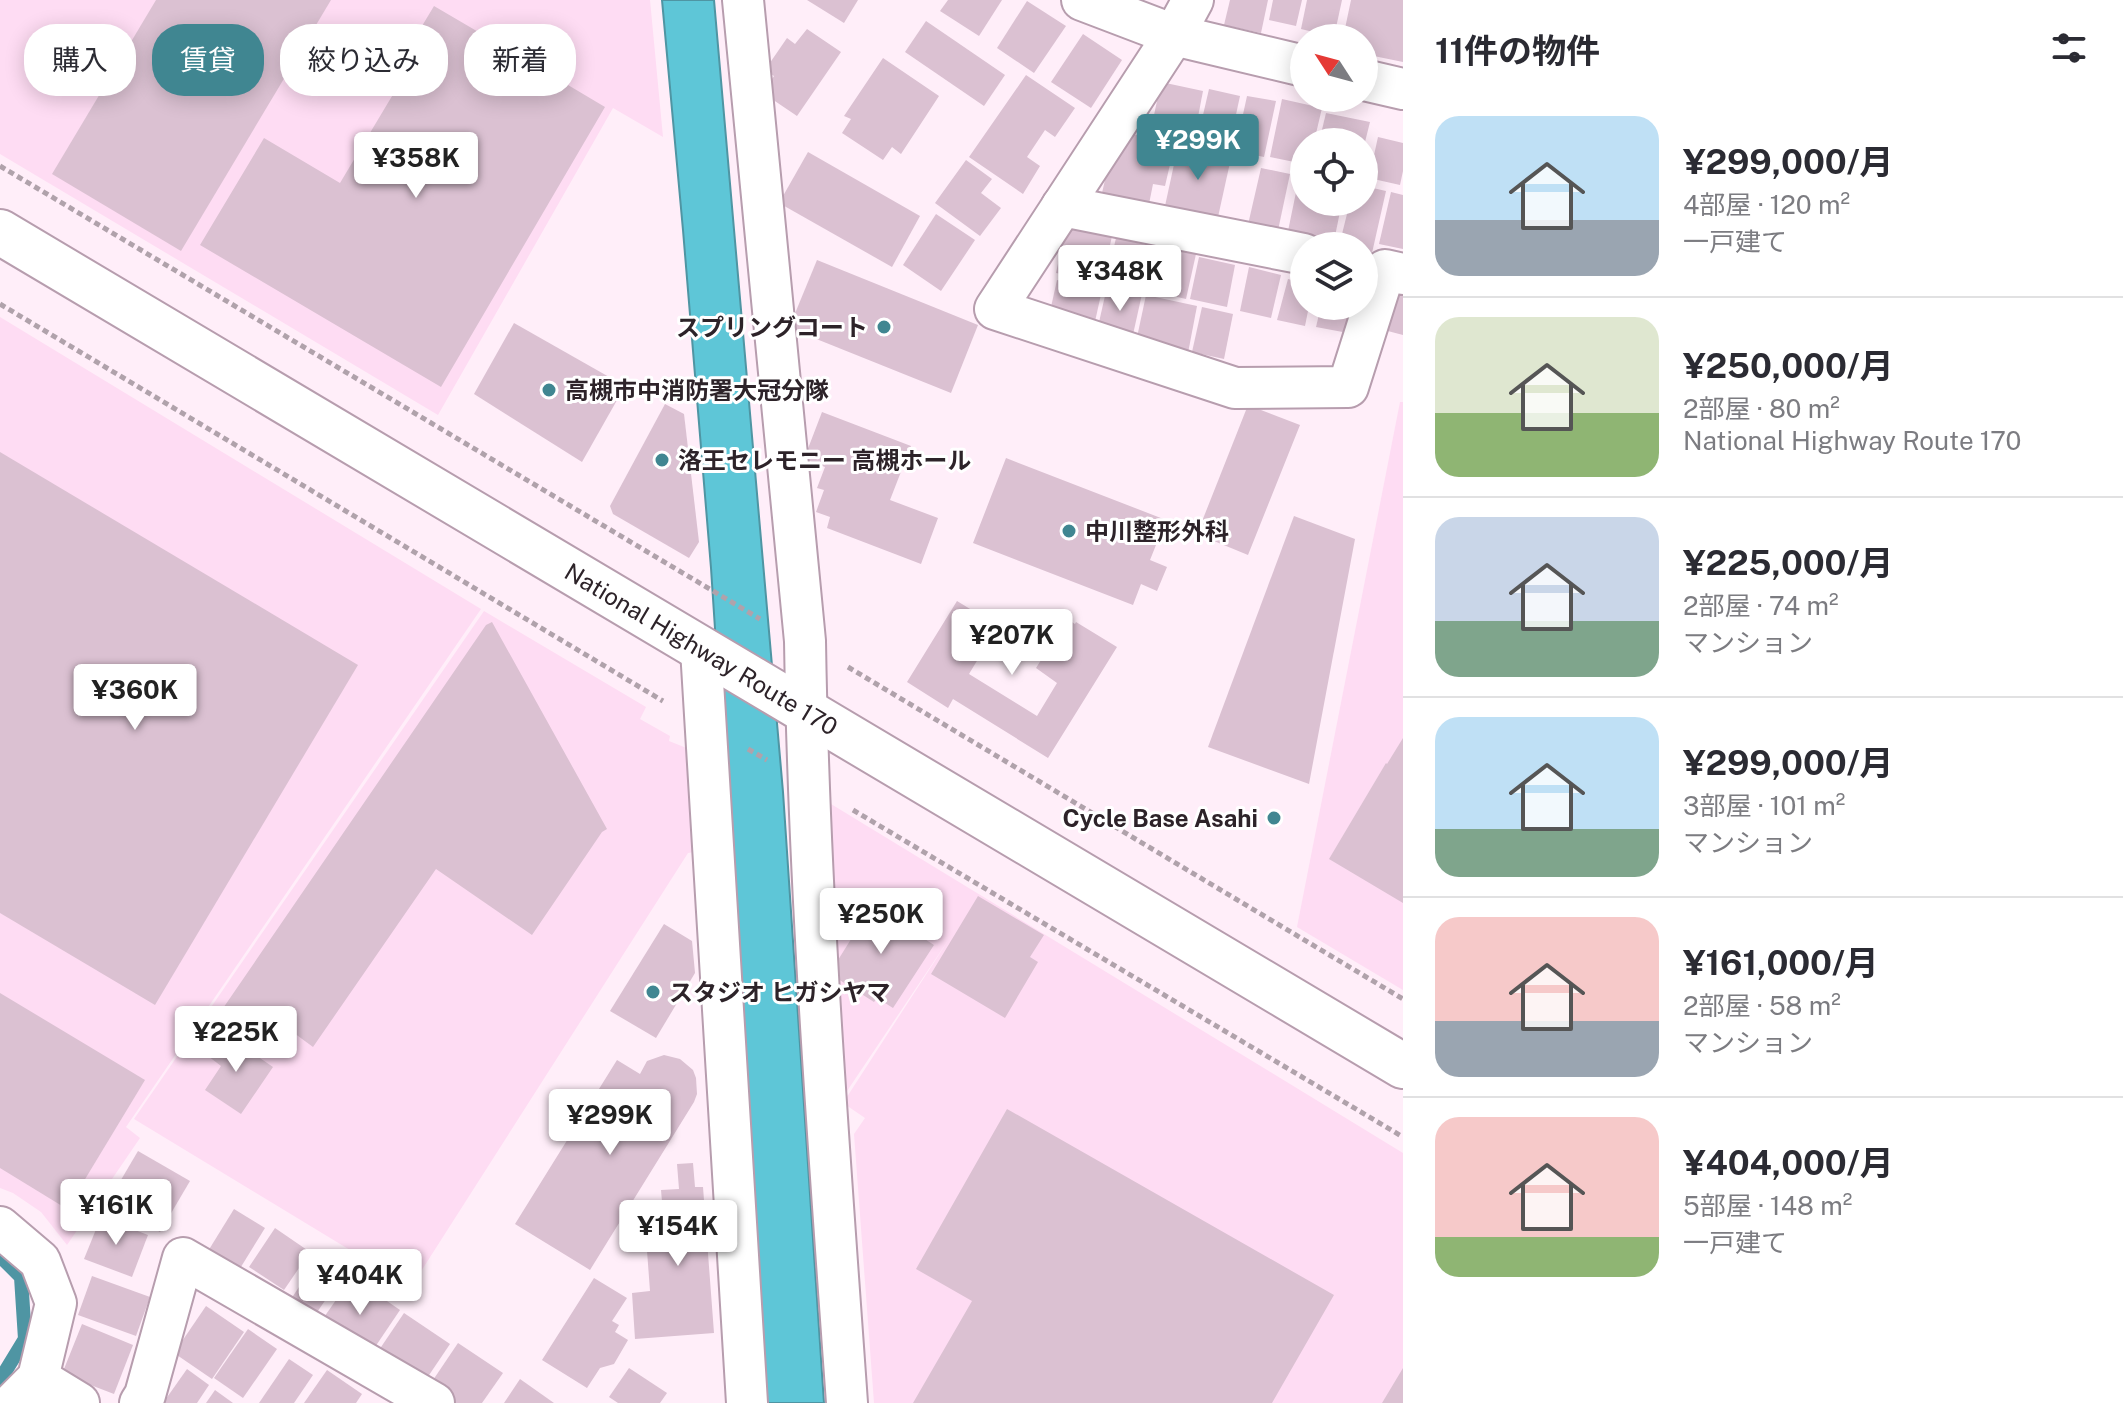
<!DOCTYPE html>
<html lang="ja">
<head>
<meta charset="utf-8">
<style>
	:root { --surface:#fff; --page:#f7f7f7; --text:#2b2b33; --muted:#7c7c81; --line:#e1e1e2; --accent:#408691 }
	body { margin:0; font-family:"Public Sans","Noto Sans JP",sans-serif; background:var(--page); color:var(--text); height:100vh; display:flex; flex-direction:column; font-size:30px; white-space:nowrap }
	* { box-sizing:border-box; margin:0 }
	p { font-size:26px; color:var(--muted) }
	.icon { flex:none; width:44px; height:44px; fill:none; stroke:currentColor; stroke-width:2; stroke-linecap:round; stroke-linejoin:round }
	.map { position:relative; flex:1; overflow:hidden }
	.drawer { display:flex; flex-direction:column; background:var(--surface); width:720px }
	.drawer>* { flex:none }
	.guide { position:absolute; left:24px; top:24px; width:760px; height:72px; display:flex; gap:16px }
	.needle { width:52px; rotate:306deg }
	.fabs { position:absolute; left:1290px; top:24px; display:grid; gap:16px }
	.fabs a { display:grid; place-items:center; width:88px; height:88px; border-radius:50%; background:var(--surface); box-shadow:0 4px 20px #0003; font-size:40px }
	.price { position:absolute; translate:-50% -68px; padding:0 18px; border-radius:8px; background:#fff; color:#222; font-size:26px; line-height:52px; filter:drop-shadow(0 2px 4px #0008) }
	.price::after { content:''; position:absolute; left:50%; top:48px; width:24px; height:18px; margin-left:-12px; background:inherit; clip-path:polygon(0 0,100% 0,50% 100%) }
	.price.current { background:var(--accent); color:#fff }
	ul { padding:0; list-style:none }
	li { display:flex; align-items:center; gap:24px; height:200px; padding:0 32px }
	li+li { border-top:2px solid var(--line) }
	li span { display:grid; place-items:center; flex:none; width:224px; height:160px; border-radius:24px; color:#555 }
	li>.icon { margin-inline-start:auto }
	span .icon { width:96px; height:96px; fill:#fffc; stroke-width:1 }
	li b { font-size:34px }
	h2 { display:flex; justify-content:space-between; align-items:center; height:96px; padding:0 32px; font-size:34px }
	.pill { padding:0 28px; border-radius:32px; background:var(--surface); box-shadow:0 4px 20px #0003; font-size:28px; line-height:72px }
	.pill.current { background:var(--accent); color:#fff }
	main { display:flex; flex:1; min-height:0 }
	.map>svg:first-child { display:block }
	.built { fill:#fedcf3 }
	.water { fill:#5ec6d7; stroke:#4f95a3; stroke-width:2 }
	.lines { fill:none; stroke-linecap:round; stroke-linejoin:round }
	.stream { stroke:#4f95a3; stroke-width:14 }
	.building { fill:#dbc1d2 }
	.minor-casing { stroke:#b79dae; stroke-width:44 }
	.trunk-casing { stroke:#b79dae; stroke-width:48 }
	.path { stroke:#b0a2ab; stroke-width:5; stroke-dasharray:6 4; stroke-linecap:butt }
	.minor { stroke:#fff; stroke-width:40 }
	.trunk { stroke:#fff; stroke-width:44 }
	.poi-dot { fill:#408691; stroke:#fff; stroke-width:3 }
	.labels { text-anchor:middle; dominant-baseline:central; stroke-width:6; stroke-linejoin:round; paint-order:stroke }
	.poi-label { font-size:24px; font-weight:bold; fill:#2d2329; stroke:#fff; text-anchor:start }
	.street-label { font-size:24px; fill:#2d2329; stroke:#fff }
</style>
</head>
<body>
<main>
<div class="map">
<svg width="1403" height="1403" viewBox="0 0 1403 1403">
	<rect width="100%" height="100%" fill="#ffeef9"/>
	<g class="built">
		<polygon points="0,0 650,0 663,137 613,108 438,415 0,154"/>
		<polygon points="0,317 481,609 126,1127 140,1138 67,1245 41,1212 13,1193 0,1188"/>
		<polygon points="1400,402 1403,402 1403,990 1297,927"/>
		<polygon points="484,611 646,707 640,719 670,736 669,741 694,751 701,851 688,853 411,1287 134,1119"/>
		<polygon points="831,804 1403,1153 1403,1403 874,1403 854,1134 865,1118 843,1103 951,936 839,1103 821,819"/>
	</g>
	<polygon class="water" points="662,0 714,0 783,792 824,1403 766,1403 711,568 683,230"/>
	<g class="lines">
		<polyline class="stream" points="0,1256 21,1277 25,1339 0,1380"/>
	</g>
	<g class="building">
		<polygon points="156,0 331,0 181,251 52,174"/>
		<polygon points="807,0 858,0 844,23"/>
		<polygon points="948,0 1002,0 979,36 940,11"/>
		<polygon points="1230,0 1268,0 1261,33 1224,25"/>
		<polygon points="1273,0 1302,0 1296,26 1269,20"/>
		<polygon points="1307,0 1342,0 1334,37 1301,29"/>
		<polygon points="1351,0 1403,0 1403,62 1364,54 1364,38 1343,38"/>
		<polygon points="1027,1 1066,26 1034,73 997,48"/>
		<polygon points="434,6 504,47 510,37 541,56 536,66 605,107 441,387 200,245 264,138 340,183 425,41 416,36"/>
		<polygon points="926,21 1005,75 984,106 905,52"/>
		<polygon points="807,29 841,52 797,116 763,93 774,76 765,70 787,38 795,44"/>
		<polygon points="1083,34 1122,60 1091,108 1051,82"/>
		<polygon points="883,58 939,96 901,154 892,147 883,160 842,133 851,119 844,116"/>
		<polygon points="1026,75 1075,108 1055,137 1045,130 1027,157 1040,166 1023,194 969,157"/>
		<polygon points="1161,82 1203,91 1193,143 1150,134"/>
		<polygon points="1209,89 1240,96 1229,147 1197,141"/>
		<polygon points="1247,96 1276,101 1264,157 1235,151"/>
		<polygon points="1282,99 1322,108 1314,142 1304,142 1304,164 1270,157"/>
		<polygon points="1326,113 1370,122 1365,142 1319,142"/>
		<polygon points="1128,133 1175,143 1165,186 1153,184 1149,204 1102,193 1112,149 1124,151"/>
		<polygon points="1378,137 1403,143 1403,171 1400,185 1369,178"/>
		<polygon points="1178,146 1231,158 1218,217 1165,206"/>
		<polygon points="808,152 920,216 892,267 779,203"/>
		<polygon points="966,160 992,179 981,193 1001,208 980,236 935,203"/>
		<polygon points="1261,168 1290,174 1277,235 1247,229"/>
		<polygon points="1300,173 1304,174 1304,202 1342,202 1334,241 1288,231"/>
		<polygon points="1364,186 1386,191 1372,253 1364,251 1364,246 1339,246 1350,202 1364,202"/>
		<polygon points="1391,192 1403,195 1403,249 1379,244"/>
		<polygon points="936,214 975,240 941,291 903,265"/>
		<polygon points="1066,226 1112,236 1102,282 1056,273"/>
		<polygon points="1116,238 1151,246 1142,289 1106,281"/>
		<polygon points="1156,246 1196,254 1186,299 1147,290"/>
		<polygon points="1199,257 1235,265 1227,307 1190,299"/>
		<polygon points="817,260 978,325 951,393 789,328"/>
		<polygon points="1249,267 1281,275 1271,318 1240,311"/>
		<polygon points="1288,279 1304,283 1304,306 1309,306 1305,326 1277,320"/>
		<polygon points="1057,280 1102,290 1094,326 1049,316"/>
		<polygon points="1107,287 1142,294 1132,339 1097,331"/>
		<polygon points="1395,288 1403,290 1403,335 1384,330"/>
		<polygon points="1146,295 1197,306 1188,353 1136,342"/>
		<polygon points="1321,306 1354,306 1348,333 1316,327"/>
		<polygon points="1202,307 1233,314 1224,359 1192,352"/>
		<polygon points="514,323 625,386 582,462 474,394"/>
		<polygon points="665,404 684,414 699,542 689,558 613,514 610,506"/>
		<polygon points="1248,405 1300,425 1248,555 1197,534"/>
		<polygon points="822,412 911,446 890,500 938,518 921,564 827,528 830,517 816,512 824,490 817,488 825,467 804,459"/>
		<polygon points="0,452 358,665 155,1005 0,913"/>
		<polygon points="1006,458 1166,520 1150,560 1167,567 1157,591 1141,584 1133,605 973,543"/>
		<polygon points="1294,516 1355,539 1309,784 1208,747"/>
		<polygon points="957,601 998,626 969,674 1037,716 1057,683 1036,668 1067,619 1075,624 1076,622 1117,647 1048,758 953,699 948,708 907,682"/>
		<polygon points="492,622 607,829 602,832 532,935 436,869 313,1047 294,1033 276,1058 217,1017 486,625"/>
		<polygon points="1403,738 1403,903 1329,859 1386,763 1387,764"/>
		<polygon points="978,896 1044,935 1030,957 1038,962 1005,1018 931,974"/>
		<polygon points="866,901 934,945 893,1008 877,998 874,1002 838,979 838,960 858,928 852,923"/>
		<polygon points="664,924 692,941 695,973 656,1038 610,1011"/>
		<polygon points="0,993 145,1080 67,1209 0,1168"/>
		<polygon points="223,1033 273,1067 241,1114 205,1090 221,1066 208,1056"/>
		<polygon points="664,1055 680,1059 693,1070 696,1078 697,1094 694,1102 590,1270 515,1224 617,1060 640,1074 647,1061"/>
		<polygon points="1007,1109 1334,1295 1272,1403 913,1403 972,1301 916,1269"/>
		<polygon points="138,1151 190,1181 160,1232 108,1202"/>
		<polygon points="693,1163 695,1187 703,1187 714,1333 635,1339 632,1293 650,1291 646,1237 665,1236 661,1190 679,1189 677,1164"/>
		<polygon points="234,1209 265,1228 236,1275 205,1256"/>
		<polygon points="101,1217 148,1235 132,1277 84,1259"/>
		<polygon points="275,1228 310,1252 284,1290 249,1267"/>
		<polygon points="317,1260 342,1276 311,1321 287,1305"/>
		<polygon points="92,1276 150,1297 136,1336 78,1315"/>
		<polygon points="352,1277 400,1310 369,1356 320,1323"/>
		<polygon points="594,1278 627,1298 612,1321 619,1325 615,1332 628,1340 614,1364 600,1368 587,1388 542,1360"/>
		<polygon points="206,1306 244,1332 212,1379 174,1353"/>
		<polygon points="404,1313 450,1344 421,1387 375,1356"/>
		<polygon points="82,1324 133,1345 114,1394 62,1374"/>
		<polygon points="248,1329 277,1349 243,1398 214,1378"/>
		<polygon points="458,1343 503,1373 482,1403 448,1403 427,1389"/>
		<polygon points="289,1359 313,1375 294,1403 259,1403"/>
		<polygon points="629,1368 667,1393 660,1403 618,1403 609,1397"/>
		<polygon points="1403,1368 1403,1403 1382,1403"/>
		<polygon points="187,1369 209,1385 197,1403 163,1403"/>
		<polygon points="327,1370 362,1394 356,1403 304,1403"/>
		<polygon points="520,1379 554,1403 504,1403"/>
		<polygon points="215,1390 233,1403 206,1403"/>
	</g>
	<g class="lines">
		<g class="minor-casing">
			<g id="minor">
				<path d="M743 0 805 641C809 895 829 1149 847 1403"/>
				<polyline points="1082,0 1174,35 1304,66"/>
				<polyline points="1193,0 1174,35 995,309 1235,388 1348,387 1385,270 1403,274"/>
				<polyline points="1364,80 1403,89"/>
				<polyline points="1062,206 1304,254"/>
				<polyline points="701,649 747,1403"/>
				<polyline points="0,1227 40,1261 56,1303 38,1378 13,1403"/>
				<polyline points="38,1378 79,1403"/>
				<polyline points="140,1403 145,1395 183,1258 434,1403"/>
			</g>
		</g>
		<g class="trunk-casing">
			<g id="trunk">
				<path id="s1" d="M0 232 1403 1066"/>
			</g>
		</g>
		<g class="path">
			<polyline points="0,166 760,619"/>
			<polyline points="0,304 663,701"/>
			<polyline points="848,667 1403,999"/>
			<polyline points="748,749 767,760"/>
			<polyline points="853,810 1403,1137"/>
		</g>
		<use href="#minor" class="minor"/>
		<use href="#trunk" class="trunk"/>
	</g>
	<g class="poi-dot">
		<circle cx="884" cy="327" r="8"/>
		<circle cx="549" cy="390" r="8"/>
		<circle cx="662" cy="460" r="8"/>
		<circle cx="1069" cy="531" r="8"/>
		<circle cx="1274" cy="818" r="8"/>
		<circle cx="653" cy="992" r="8"/>
	</g>
	<g class="labels">
		<g class="poi-label">
			<text x="868" y="327" text-anchor="end">スプリングコート</text>
			<text x="565" y="390">高槻市中消防署大冠分隊</text>
			<text x="678" y="460">洛王セレモニー 高槻ホール</text>
			<text x="1085" y="531">中川整形外科</text>
			<text x="1258" y="818" text-anchor="end">Cycle Base Asahi</text>
			<text x="669" y="992">スタジオ ヒガシヤマ</text>
		</g>
		<g class="street-label">
			<text stroke="none"><textPath href="#s1" startOffset="816">National Highway Route 170</textPath></text>
		</g>
	</g>
</svg>
<div class="fabs">
<a><svg class="needle" viewBox="-14 -14 28 28"><path d="M0-13l5 13h-10z" fill="#e53935"/><path d="M0 13l5-13h-10z" fill="#7c7c81"/></svg></a>
<a><svg class="icon" aria-label="locate" viewBox="0 0 24 24"><circle cx="12" cy="12" r="6"/><path d="M12 2v4M12 18v4M2 12h4M18 12h4"/></svg></a>
<a><svg class="icon" aria-label="layers" viewBox="0 0 24 24"><path d="M12 4l9 5-9 5-9-5zM3 14l9 5 9-5"/></svg></a>
</div>
<b class="price current" style="left:1198px;top:182px">¥299K</b>
<b class="price" style="left:416px;top:200px">¥358K</b>
<b class="price" style="left:1120px;top:313px">¥348K</b>
<b class="price" style="left:1012px;top:677px">¥207K</b>
<b class="price" style="left:135px;top:732px">¥360K</b>
<b class="price" style="left:881px;top:956px">¥250K</b>
<b class="price" style="left:236px;top:1074px">¥225K</b>
<b class="price" style="left:610px;top:1157px">¥299K</b>
<b class="price" style="left:116px;top:1247px">¥161K</b>
<b class="price" style="left:678px;top:1268px">¥154K</b>
<b class="price" style="left:360px;top:1317px">¥404K</b>
<div class="guide">
<a class="pill">購入</a>
<a class="pill current">賃貸</a>
<a class="pill">絞り込み</a>
<a class="pill">新着</a>
</div>
</div>
<section class="drawer">
<h2>11件の物件<svg class="icon" aria-label="filters" viewBox="0 0 24 24"><path d="M4 7h16M4 17h16"/><circle cx="9" cy="7" r="2"/><circle cx="15" cy="17" r="2"/></svg></h2>
<ul>
<li><span style="background:linear-gradient(#bfe0f5 65%,#9aa5b1 0)"><svg class="icon" aria-label="home" viewBox="0 0 24 24"><path d="M3 11l9-7 9 7M6 9v11h12V9"/></svg></span><div><b>¥299,000/月</b><p>4部屋 · 120 m²</p><p>一戸建て</p></div></li>
<li><span style="background:linear-gradient(#dfe7d0 60%,#8fb573 0)"><svg class="icon" aria-label="home" viewBox="0 0 24 24"><path d="M3 11l9-7 9 7M6 9v11h12V9"/></svg></span><div><b>¥250,000/月</b><p>2部屋 · 80 m²</p><p>National Highway Route 170</p></div></li>
<li><span style="background:linear-gradient(#c9d6e8 65%,#7fa58c 0)"><svg class="icon" aria-label="home" viewBox="0 0 24 24"><path d="M3 11l9-7 9 7M6 9v11h12V9"/></svg></span><div><b>¥225,000/月</b><p>2部屋 · 74 m²</p><p>マンション</p></div></li>
<li><span style="background:linear-gradient(#bfe0f5 70%,#7fa58c 0)"><svg class="icon" aria-label="home" viewBox="0 0 24 24"><path d="M3 11l9-7 9 7M6 9v11h12V9"/></svg></span><div><b>¥299,000/月</b><p>3部屋 · 101 m²</p><p>マンション</p></div></li>
<li><span style="background:linear-gradient(#f6c9c9 65%,#9aa5b1 0)"><svg class="icon" aria-label="home" viewBox="0 0 24 24"><path d="M3 11l9-7 9 7M6 9v11h12V9"/></svg></span><div><b>¥161,000/月</b><p>2部屋 · 58 m²</p><p>マンション</p></div></li>
<li><span style="background:linear-gradient(#f6c9c9 75%,#8fb573 0)"><svg class="icon" aria-label="home" viewBox="0 0 24 24"><path d="M3 11l9-7 9 7M6 9v11h12V9"/></svg></span><div><b>¥404,000/月</b><p>5部屋 · 148 m²</p><p>一戸建て</p></div></li>
</ul>
</section>
</main>
</body>
</html>
